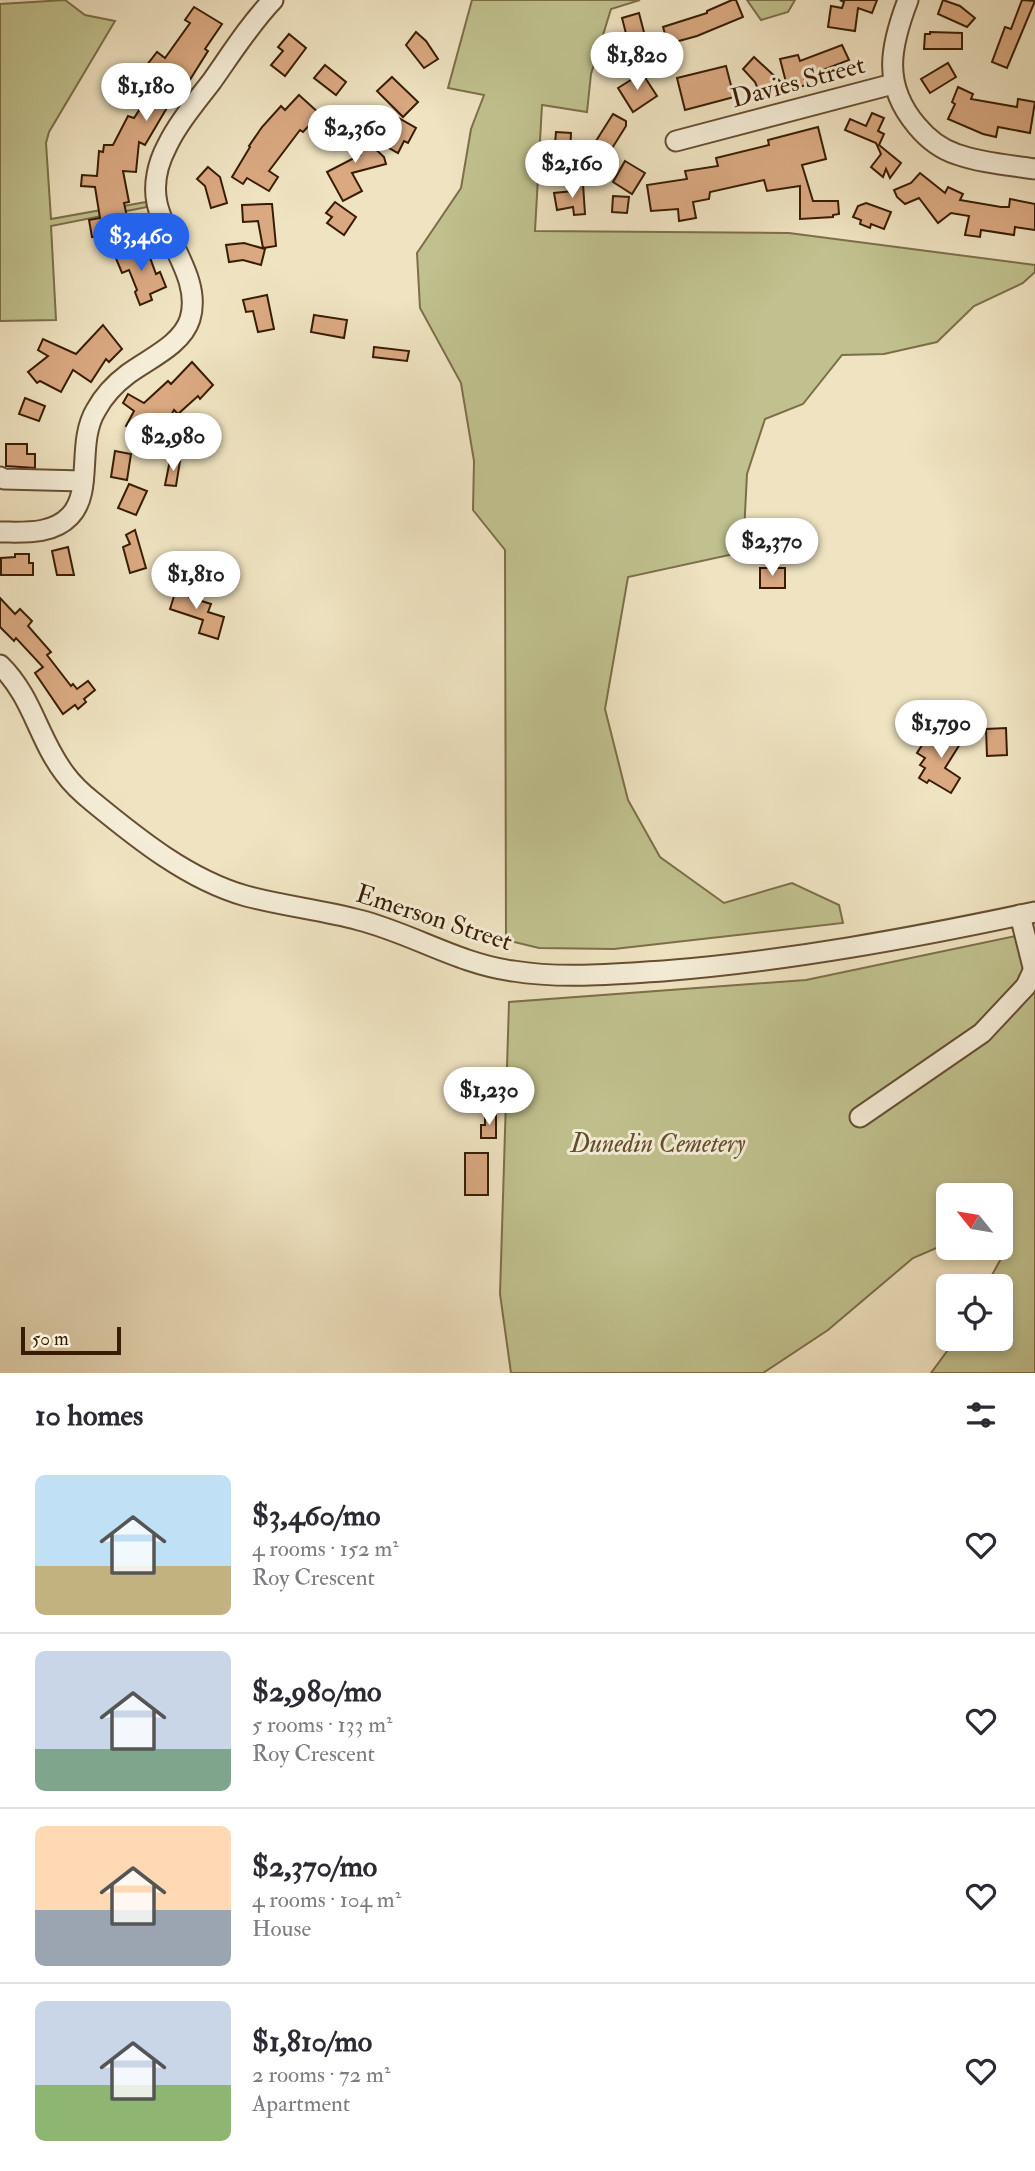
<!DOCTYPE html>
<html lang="en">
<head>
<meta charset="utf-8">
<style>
	:root { --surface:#fff; --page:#f7f7f7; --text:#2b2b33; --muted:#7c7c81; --line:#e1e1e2; --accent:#2563eb }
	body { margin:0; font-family:"IM FELL Double Pica",serif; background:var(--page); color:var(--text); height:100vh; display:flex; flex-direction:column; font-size:26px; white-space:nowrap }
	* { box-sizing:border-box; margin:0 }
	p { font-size:23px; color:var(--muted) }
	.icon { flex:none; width:38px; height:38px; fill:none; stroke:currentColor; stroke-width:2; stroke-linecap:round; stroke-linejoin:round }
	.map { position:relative; height:1373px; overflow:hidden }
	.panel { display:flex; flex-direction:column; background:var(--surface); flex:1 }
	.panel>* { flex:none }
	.needle { width:46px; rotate:300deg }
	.buttons { position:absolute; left:936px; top:1183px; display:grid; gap:14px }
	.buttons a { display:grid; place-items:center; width:77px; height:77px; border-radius:10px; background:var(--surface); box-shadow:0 4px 10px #0003; font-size:35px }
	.scale { position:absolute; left:21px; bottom:18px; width:100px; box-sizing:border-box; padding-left:7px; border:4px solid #391d02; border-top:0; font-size:19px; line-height:24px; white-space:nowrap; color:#391d02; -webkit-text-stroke:5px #f5edd7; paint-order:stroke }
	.price { position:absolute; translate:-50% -60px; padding:0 16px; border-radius:24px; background:#fff; color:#222; font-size:23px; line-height:46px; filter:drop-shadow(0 2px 4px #0008) }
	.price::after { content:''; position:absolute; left:50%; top:42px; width:21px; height:16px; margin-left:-10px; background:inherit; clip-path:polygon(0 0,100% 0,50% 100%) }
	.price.selected { background:var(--accent); color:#fff }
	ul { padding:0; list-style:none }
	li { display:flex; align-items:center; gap:21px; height:175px; padding:0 35px }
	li+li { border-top:2px solid var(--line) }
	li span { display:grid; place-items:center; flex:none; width:196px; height:140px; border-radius:10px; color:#555 }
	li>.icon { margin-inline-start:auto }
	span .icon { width:84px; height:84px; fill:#fffc; stroke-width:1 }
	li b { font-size:30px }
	h2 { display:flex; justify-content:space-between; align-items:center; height:84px; padding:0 35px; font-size:30px }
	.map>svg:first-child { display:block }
	.green { fill:#c0c18e; stroke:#7c6f48; stroke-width:2 }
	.building { fill:#daa982; stroke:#391d02; stroke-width:2 }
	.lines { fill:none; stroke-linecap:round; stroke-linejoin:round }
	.minor-casing { stroke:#664e32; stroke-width:23 }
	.minor { stroke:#f5edd7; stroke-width:19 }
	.labels { text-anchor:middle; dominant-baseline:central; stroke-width:6; stroke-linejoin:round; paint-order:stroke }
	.street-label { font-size:26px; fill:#391d02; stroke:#f5edd7 }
	.park-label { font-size:26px; font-style:italic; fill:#624e2c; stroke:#f5edd7 }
</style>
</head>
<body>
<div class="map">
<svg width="1035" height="1373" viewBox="0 0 1035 1373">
	<rect width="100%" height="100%" fill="#efe3c1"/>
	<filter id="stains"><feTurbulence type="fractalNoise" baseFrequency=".00286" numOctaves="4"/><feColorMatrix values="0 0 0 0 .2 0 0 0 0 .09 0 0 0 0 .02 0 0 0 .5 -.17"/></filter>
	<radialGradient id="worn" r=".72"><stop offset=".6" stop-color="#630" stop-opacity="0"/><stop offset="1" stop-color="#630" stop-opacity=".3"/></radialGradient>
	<g class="green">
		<polygon points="65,0 85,15 115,21 49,132 46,143 51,219 146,202 147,207 51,226 56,320 0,321 0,4"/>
		<polygon points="472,0 640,0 611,9 591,74 587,112 542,105 535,231 789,233 1035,265 1035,272 1023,283 974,306 937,342 884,354 842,355 803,404 765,419 747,474 743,552 628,577 605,709 628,800 660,857 724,903 792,883 839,905 843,923 614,949 539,948 506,940 505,550 473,510 474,461 461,383 420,308 417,253 461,188 471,129 484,95 448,88"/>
		<polygon points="747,0 795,0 788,12 761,20"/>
		<polygon points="1035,932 1035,1373 931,1373 956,1339 1001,1339 1001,1286 986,1286 1009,1244 1001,1238 1001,1195 948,1195 948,1243 913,1258 828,1330 763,1373 511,1373 500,1294 509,1002 806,980"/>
	</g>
	<g class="building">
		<polygon points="732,0 736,0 743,17 697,36 668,44 663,27 707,13 707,11"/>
		<polygon points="840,0 877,0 872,13 858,8 855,31 828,27 831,6 842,8 844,2"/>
		<polygon points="943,0 960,6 975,18 967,27 938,14"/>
		<polygon points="1022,0 1035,1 1007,68 992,62 1005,27 1011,29"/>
		<polygon points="194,7 222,24 205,49 208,51 186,86 178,81 164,99 164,103 168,106 145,145 139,142 136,172 123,171 129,202 124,203 130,231 92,237 89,220 100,218 95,187 81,186 82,175 97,176 99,151 103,152 104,145 113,145 128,116 134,118 149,95 146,93 155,79 143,70 157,52 165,58 190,23 185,20"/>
		<polygon points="639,13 647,44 630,49 622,18"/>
		<polygon points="416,32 426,41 438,59 424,68 406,45"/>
		<polygon points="930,32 962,33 962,49 924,49 925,34 930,34"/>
		<polygon points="289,34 306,48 285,76 271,65 283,51 278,47"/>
		<polygon points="842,45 849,60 804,77 806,85 788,90 780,59 798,55 800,61"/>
		<polygon points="754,57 784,85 760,94 755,82 743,69"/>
		<polygon points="948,63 956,77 930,93 921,79"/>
		<polygon points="325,65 346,82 336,95 314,78"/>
		<polygon points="726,66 734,97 685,110 677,78"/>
		<polygon points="642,73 657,96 633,112 618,88"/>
		<polygon points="392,77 418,102 403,117 377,91"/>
		<polygon points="958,87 973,94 971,99 1017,107 1018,99 1035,102 1030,133 998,127 996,137 983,134 948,119 955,104 952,102"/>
		<polygon points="299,95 320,114 303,132 300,130 269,171 278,177 269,191 247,178 243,184 232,177 250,147 249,146 262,127 281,106 285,110"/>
		<polygon points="872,113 884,118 878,131 884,134 879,145 901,163 890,178 886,169 883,177 871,167 881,154 876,143 845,130 850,119 866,126"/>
		<polygon points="613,114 626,121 626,126 611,150 596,141"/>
		<polygon points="397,117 416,128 408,143 404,141 398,153 382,144"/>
		<polygon points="818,127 826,159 802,165 813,201 838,201 839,214 833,215 833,217 800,219 800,186 767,191 764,180 710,192 709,199 693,202 696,218 679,221 678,209 651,211 647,185 687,179 685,171 718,166 716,158 769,145 768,140"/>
		<polygon points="353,128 384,157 386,164 352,173 362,191 343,201 327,172 360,155 343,139"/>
		<polygon points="556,132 571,133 570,156 554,155"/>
		<polygon points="625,161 645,173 632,194 613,182"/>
		<polygon points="208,167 220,177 227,203 211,208 205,186 197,179"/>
		<polygon points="920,173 945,193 948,187 963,194 960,200 1001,207 1009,207 1010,199 1035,204 1035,230 1015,227 1014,235 981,230 980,237 965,235 969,216 951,213 938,223 919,198 905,204 897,197 894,190 911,183"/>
		<polygon points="583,184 585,214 574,215 573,207 557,210 554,193 573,191 573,186"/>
		<polygon points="613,196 629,197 627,213 612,212"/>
		<polygon points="335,202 356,217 344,235 327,223 332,217 326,213"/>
		<polygon points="866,203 891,212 884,229 871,224 870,228 860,224 861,220 853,217 858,206"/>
		<polygon points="267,204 272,204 276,246 263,248 258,221 243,222 242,205"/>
		<polygon points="244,243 265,249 261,265 243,260 229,262 226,245"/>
		<polygon points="145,244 156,274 160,272 166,287 150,294 152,300 140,305 135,292 137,290 129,270 122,273 115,256"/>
		<polygon points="267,295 274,329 258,332 253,311 246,312 243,300"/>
		<polygon points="314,315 347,320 344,338 311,332"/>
		<polygon points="103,325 122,349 109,362 106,359 91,382 73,370 61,392 40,381 37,383 28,372 48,356 38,350 43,339 76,354"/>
		<polygon points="374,347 409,351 407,361 373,357"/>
		<polygon points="192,362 213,385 200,399 198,396 178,414 174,410 159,437 146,430 141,435 126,426 134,411 123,403 128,394 144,403 168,381 171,384"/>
		<polygon points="25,398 45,406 39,421 19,414"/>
		<polygon points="6,444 27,444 27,454 35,454 35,468 6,466"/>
		<polygon points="115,451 131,454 127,480 111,477"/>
		<polygon points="170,460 180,461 176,486 165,485"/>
		<polygon points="129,484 147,491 136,515 118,508"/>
		<polygon points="135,530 146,568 130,573 123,547 130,544 126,535"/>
		<polygon points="68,547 74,575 57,575 52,551"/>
		<polygon points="15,554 29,554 29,563 33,563 33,575 1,575 1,558 15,557"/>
		<rect x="760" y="568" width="25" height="20"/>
		<polygon points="175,582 192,588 189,597 211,604 208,612 224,617 218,639 199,633 203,620 170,609 175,593 172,592"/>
		<polygon points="0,598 15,614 20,609 32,621 28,626 51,652 47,655 71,686 73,684 77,689 88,681 95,690 84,699 86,702 78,709 75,705 63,714 35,673 43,667 16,638 14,641 0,627"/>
		<polygon points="949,727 965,736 945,768 960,778 951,793 929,780 927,783 919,778 925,768 920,765 925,758 917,753 926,739 932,743 935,738 941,741"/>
		<polygon points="1006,728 1007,755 987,756 986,729"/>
		<polygon points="485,1115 496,1115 496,1138 481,1138 481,1125 485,1125"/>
		<rect x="465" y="1153" width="23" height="42"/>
	</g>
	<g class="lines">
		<g class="minor-casing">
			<g id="minor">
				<path d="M908 0C890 47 882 85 917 126 927 138 941 149 956 154 981 163 1009 165 1035 169"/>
				<polyline points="676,141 893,84"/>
				<polyline points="0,477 4,479 83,481"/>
				<path d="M0 532C24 532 52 535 70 516 94 491 76 443 96 410 103 397 116 383 128 374 148 359 182 345 190 319 202 279 165 241 157 203 153 184 158 163 167 146 178 123 196 102 212 81 231 54 250 24 273 0"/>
				<path d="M0 665C33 697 38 739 65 774 73 785 83 794 93 802 138 839 189 880 246 896 283 906 322 910 359 920 411 933 459 964 513 971 562 979 613 974 663 971 788 961 913 938 1035 912"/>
				<polyline points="1020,915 1035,975"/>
				<polyline points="860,1117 982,1033 1026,986 1033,971"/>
			</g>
		</g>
		<use href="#minor" class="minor"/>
	</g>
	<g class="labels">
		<g class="street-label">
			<text transform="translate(798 82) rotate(-15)">Davies Street</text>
			<text transform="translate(434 918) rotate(18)">Emerson Street</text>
		</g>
		<g class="park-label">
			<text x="658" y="1144">Dunedin Cemetery</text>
		</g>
	</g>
	<rect width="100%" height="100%" filter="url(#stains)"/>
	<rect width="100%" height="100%" fill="url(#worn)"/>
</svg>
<div class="buttons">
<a><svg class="needle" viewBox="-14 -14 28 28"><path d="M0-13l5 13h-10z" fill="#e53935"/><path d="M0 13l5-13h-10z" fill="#7c7c81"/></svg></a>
<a><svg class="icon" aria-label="locate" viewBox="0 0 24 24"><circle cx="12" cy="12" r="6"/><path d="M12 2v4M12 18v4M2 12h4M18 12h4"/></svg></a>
</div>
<div class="scale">50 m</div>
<b class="price" style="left:637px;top:92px">$1,820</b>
<b class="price" style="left:146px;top:123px">$1,180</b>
<b class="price" style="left:355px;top:165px">$2,360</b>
<b class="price" style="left:572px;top:200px">$2,160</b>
<b class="price selected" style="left:141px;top:273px">$3,460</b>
<b class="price" style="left:173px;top:473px">$2,980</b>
<b class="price" style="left:772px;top:578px">$2,370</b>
<b class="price" style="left:196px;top:611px">$1,810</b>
<b class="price" style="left:941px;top:760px">$1,790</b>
<b class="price" style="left:489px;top:1127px">$1,230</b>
</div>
<section class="panel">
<h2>10 homes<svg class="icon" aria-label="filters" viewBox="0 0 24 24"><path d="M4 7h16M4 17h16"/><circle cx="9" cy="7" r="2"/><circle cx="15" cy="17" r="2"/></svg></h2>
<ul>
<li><span style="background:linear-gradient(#bfe0f5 65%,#c2b280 0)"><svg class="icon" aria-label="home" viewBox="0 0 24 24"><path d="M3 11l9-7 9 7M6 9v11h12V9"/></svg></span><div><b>$3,460/mo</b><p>4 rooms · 152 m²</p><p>Roy Crescent</p></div><svg class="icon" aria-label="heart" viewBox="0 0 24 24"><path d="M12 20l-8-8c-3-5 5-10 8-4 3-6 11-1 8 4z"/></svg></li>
<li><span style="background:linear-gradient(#c9d6e8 70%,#7fa58c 0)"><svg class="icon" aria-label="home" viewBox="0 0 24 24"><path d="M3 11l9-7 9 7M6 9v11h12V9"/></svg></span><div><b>$2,980/mo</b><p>5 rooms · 133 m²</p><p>Roy Crescent</p></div><svg class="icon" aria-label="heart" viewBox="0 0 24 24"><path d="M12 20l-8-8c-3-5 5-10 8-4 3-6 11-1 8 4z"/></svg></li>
<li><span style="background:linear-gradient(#ffd9b3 60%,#9aa5b1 0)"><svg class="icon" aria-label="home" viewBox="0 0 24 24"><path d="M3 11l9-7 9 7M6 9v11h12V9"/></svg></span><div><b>$2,370/mo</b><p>4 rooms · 104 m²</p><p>House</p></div><svg class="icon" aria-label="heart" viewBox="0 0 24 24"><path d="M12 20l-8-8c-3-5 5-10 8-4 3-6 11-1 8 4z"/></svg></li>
<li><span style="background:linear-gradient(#c9d6e8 60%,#8fb573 0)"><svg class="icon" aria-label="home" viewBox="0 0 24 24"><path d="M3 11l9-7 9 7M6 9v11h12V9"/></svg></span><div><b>$1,810/mo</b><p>2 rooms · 72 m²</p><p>Apartment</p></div><svg class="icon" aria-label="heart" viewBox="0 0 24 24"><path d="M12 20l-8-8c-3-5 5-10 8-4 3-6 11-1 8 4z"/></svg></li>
</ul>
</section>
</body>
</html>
